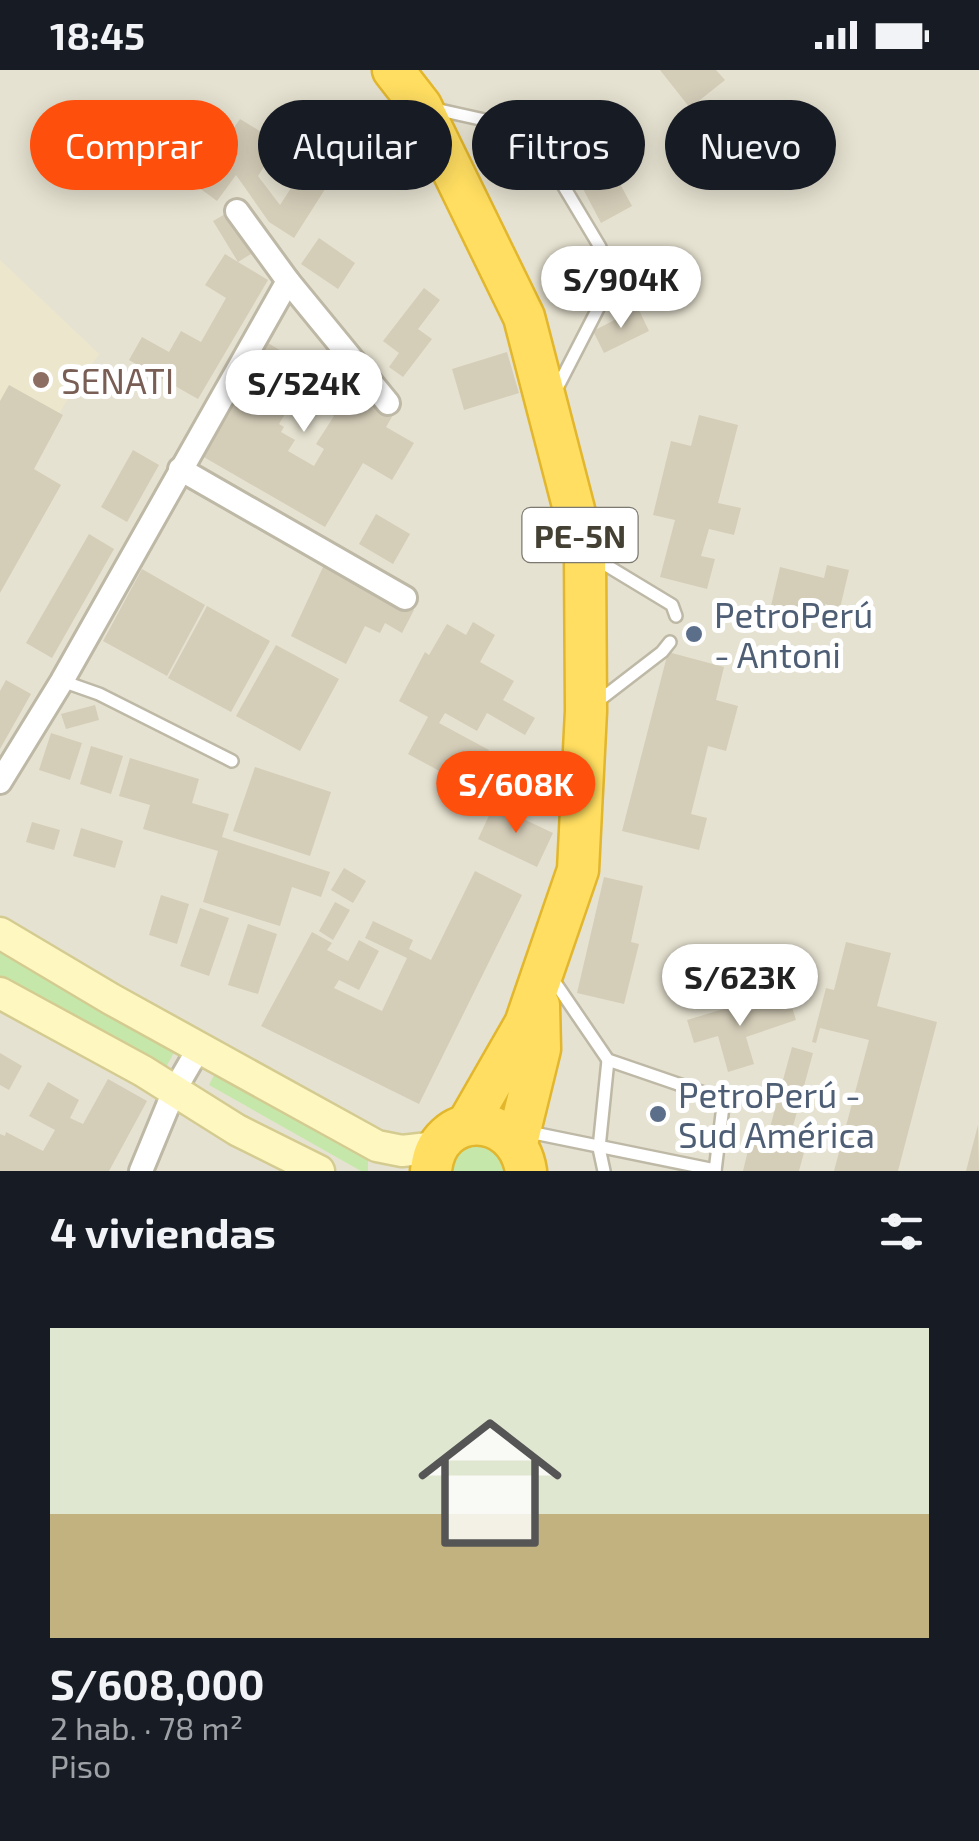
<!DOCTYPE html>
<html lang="es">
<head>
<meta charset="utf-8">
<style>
	:root { --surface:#171b24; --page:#242831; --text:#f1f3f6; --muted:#9ea1a6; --line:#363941; --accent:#ff4f0d }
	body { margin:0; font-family:"Exo 2",sans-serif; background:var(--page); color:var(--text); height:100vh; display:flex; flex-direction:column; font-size:38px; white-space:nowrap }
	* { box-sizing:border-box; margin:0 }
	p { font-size:32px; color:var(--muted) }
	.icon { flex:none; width:55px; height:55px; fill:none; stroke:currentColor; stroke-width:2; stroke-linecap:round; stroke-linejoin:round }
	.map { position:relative; height:1101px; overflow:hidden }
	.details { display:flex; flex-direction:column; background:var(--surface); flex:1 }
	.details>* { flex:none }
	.top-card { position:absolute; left:30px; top:30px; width:920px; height:90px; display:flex; gap:20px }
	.price { position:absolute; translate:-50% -85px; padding:0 22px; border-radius:35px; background:#fff; color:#222; font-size:32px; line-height:65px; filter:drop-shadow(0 2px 5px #0008) }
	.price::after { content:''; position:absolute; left:50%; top:60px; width:30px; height:22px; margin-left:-15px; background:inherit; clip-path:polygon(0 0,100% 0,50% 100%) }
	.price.on { background:var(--accent); color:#fff }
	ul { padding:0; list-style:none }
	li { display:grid; align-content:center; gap:20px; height:530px; padding:0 50px }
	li+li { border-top:2px solid var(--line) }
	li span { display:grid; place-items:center; height:310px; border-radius:0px; color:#555 }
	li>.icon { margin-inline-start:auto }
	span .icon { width:180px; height:180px; fill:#fffc; stroke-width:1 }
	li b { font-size:42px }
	h2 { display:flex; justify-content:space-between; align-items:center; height:120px; padding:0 50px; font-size:42px }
	.pill { padding:0 35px; border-radius:45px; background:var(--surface); box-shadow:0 5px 25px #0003; font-size:35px; line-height:90px }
	.pill.on { background:var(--accent); color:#fff }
	.status { display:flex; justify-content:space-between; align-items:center; height:70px; padding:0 50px; background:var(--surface); direction:ltr }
	.status svg { height:28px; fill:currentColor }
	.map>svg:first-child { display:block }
	.residential { fill:#e6e2d1 }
	.education { fill:#ece7cc }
	.green { fill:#c5e8aa }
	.building { fill:#d4cdb8; fill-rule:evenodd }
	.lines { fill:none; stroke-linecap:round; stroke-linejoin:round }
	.lane-casing { stroke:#beb8a6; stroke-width:16 }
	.street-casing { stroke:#beb8a6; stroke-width:28 }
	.secondary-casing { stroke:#d4cb91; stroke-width:35 }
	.highway-casing { stroke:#e2b62d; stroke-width:45 }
	.lane { stroke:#fff; stroke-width:11 }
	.street { stroke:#fff; stroke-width:22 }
	.secondary { stroke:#fff7c0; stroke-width:30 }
	.highway { stroke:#ffde61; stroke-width:40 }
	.education-dot { fill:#8d6e63; stroke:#fff; stroke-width:4 }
	.service-dot { fill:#5c6f8a; stroke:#fff; stroke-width:4 }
	.labels { text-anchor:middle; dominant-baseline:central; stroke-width:10; stroke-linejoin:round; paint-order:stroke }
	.shield { fill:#fff; stroke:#7c7970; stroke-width:2.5 }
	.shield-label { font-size:32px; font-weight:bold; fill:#444033 }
	.education-label { font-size:35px; fill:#785e54; stroke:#fff; text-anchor:start }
	.service-label { font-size:35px; fill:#4e5e75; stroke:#fff; text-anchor:start }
</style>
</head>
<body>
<div class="status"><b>18:45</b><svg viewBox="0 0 49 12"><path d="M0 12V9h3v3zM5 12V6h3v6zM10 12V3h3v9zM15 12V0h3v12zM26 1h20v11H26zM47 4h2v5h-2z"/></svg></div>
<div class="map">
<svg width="979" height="1101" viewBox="0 0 979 1101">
	<rect width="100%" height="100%" fill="#f2f0e3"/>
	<rect class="residential" x="0" y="0" width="979" height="1101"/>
	<polygon class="education" points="0,190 99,284 64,335 0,452"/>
	<g class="green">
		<polygon points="0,877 177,977 165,999 0,906"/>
		<polygon points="216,1001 368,1089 368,1101 361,1101 209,1015"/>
		<polygon points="488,1073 510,1101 440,1101 453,1078"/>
	</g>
	<g class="building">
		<polygon points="660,0 716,0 725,10 690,38"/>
		<polygon points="240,49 279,73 258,106 280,135 291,118 267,103 300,51 348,83 294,168 269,152 236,105 217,131 194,114"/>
		<polygon points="591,61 632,136 601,153 561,77"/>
		<polygon points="227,143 251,184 238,192 268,210 198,329 129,290 142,267 169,282 181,261 201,272 226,228 205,215 225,184 238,192 213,151"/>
		<polygon points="319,168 355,193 338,219 301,194"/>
		<polygon points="424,218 440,230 418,259 432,269 403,307 389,297 399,283 383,271"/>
		<polygon points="638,238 649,261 604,283 593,261"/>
		<path d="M268 273 293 288 289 294 306 305 319 287 357 312 352 318 393 345 386 357 414 373 392 410 363 393 325 457 202 386ZM310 329 334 346 316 374 324 379 314 396 288 381 295 370 281 362 284 357 279 354 292 332 303 340Z"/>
		<polygon points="507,282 519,323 464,340 452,299"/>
		<polygon points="9,315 63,345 34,399 61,415 0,523 0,331"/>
		<polygon points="699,345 738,355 718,433 741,438 734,465 709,459 701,486 715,489 707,519 660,507 675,450 653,445 671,371 691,376"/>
		<polygon points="133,380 159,395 127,452 101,437"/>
		<polygon points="376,444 410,464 393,494 359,474"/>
		<polygon points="89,464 114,479 52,588 26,573"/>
		<polygon points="324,495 414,540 402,563 385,553 380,563 365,556 346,594 291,566"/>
		<polygon points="827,495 849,500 840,538 825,534 821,552 770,540 780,497 824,508"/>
		<polygon points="142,499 205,535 167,606 103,571"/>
		<polygon points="207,536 270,571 231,642 168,608"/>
		<polygon points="473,552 495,565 480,592 514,611 503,630 535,648 525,665 487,643 477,661 445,643 439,653 489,680 469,717 408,684 428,647 399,631 425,582 429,585 447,554 466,565"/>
		<polygon points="276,575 339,609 300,681 236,646"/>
		<polygon points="668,582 724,597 716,630 738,636 726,681 708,676 691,744 707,748 699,780 622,761"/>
		<polygon points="6,610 31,624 0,679 0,621"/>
		<polygon points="95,635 99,650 66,659 61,644"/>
		<polygon points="51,663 82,673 70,710 39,700"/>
		<polygon points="91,676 123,686 111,724 80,714"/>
		<polygon points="130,688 199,709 192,733 229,744 222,767 330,802 321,827 292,817 280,856 203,832 218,781 143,759 150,735 119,726"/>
		<polygon points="255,697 331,722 310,786 233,761"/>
		<polygon points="494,735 553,763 537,797 478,769"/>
		<polygon points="32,752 60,760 54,780 26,772"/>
		<polygon points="81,758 123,771 115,798 73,786"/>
		<polygon points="344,798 366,811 353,833 331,820"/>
		<polygon points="475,801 522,825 419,1034 261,956 312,862 332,873 327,880 348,891 359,870 379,881 359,920 339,910 334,918 382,941 407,888 365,868 373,851 413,870 409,879 431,890"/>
		<polygon points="604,807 643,816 631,872 639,874 624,934 577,923"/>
		<polygon points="161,825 189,834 177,874 149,865"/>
		<polygon points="335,832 350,840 333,870 319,861"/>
		<polygon points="200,838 229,848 209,906 180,896"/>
		<polygon points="248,854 277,864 258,924 228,915"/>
		<polygon points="846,872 891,883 877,936 937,952 898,1101 834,1101 869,970 820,958 816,973 812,972 826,918 834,920"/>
		<polygon points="789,928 796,950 746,967 754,994 728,1002 718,966 694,973 687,950 737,935 740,944"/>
		<polygon points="792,977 813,983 792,1060 809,1064 799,1101 743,1101 751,1068 766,1072"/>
		<polygon points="0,983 22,996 9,1020 0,1015"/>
		<polygon points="108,1009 147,1031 109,1101 0,1101 0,1064 5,1066 6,1062 43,1081 55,1060 29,1046 48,1012 79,1030 70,1048 83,1054"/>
		<polygon points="978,1055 979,1101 966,1101"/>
	</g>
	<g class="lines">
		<g class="lane-casing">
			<g id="lane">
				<polyline points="435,39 521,58 533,65 600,177"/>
				<polyline points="555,322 608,219 611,199"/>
				<polyline points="596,489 672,535 676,546"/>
				<polyline points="62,611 99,624 232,691"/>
				<polyline points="597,632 662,582 670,572"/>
				<polyline points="550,905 608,990 713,1026 723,1036 715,1101"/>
				<polyline points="529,1062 715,1100"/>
				<polyline points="604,1101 599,1078 608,990"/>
			</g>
		</g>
		<g class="street-casing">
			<g id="street">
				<polyline points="237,141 288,211 388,333"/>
				<polyline points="180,399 405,528"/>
				<polyline points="0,712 62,611 288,211"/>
				<polyline points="141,1101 174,1021 199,978"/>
			</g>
		</g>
		<g class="secondary-casing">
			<g id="secondary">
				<polyline points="0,863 111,929 377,1076 402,1081 437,1077"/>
				<polyline points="0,923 143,1001 237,1060 319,1101"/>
			</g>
		</g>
		<g class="highway-casing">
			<g id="highway">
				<polyline points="393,0 421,36 524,247 585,482 586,641 578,800 525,954 467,1055"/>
				<polyline points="517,1073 540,979 539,935"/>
				<path d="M431 1101C436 1039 516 1039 526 1101"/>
			</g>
		</g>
		<use href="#lane" class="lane"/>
		<use href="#street" class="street"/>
		<use href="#secondary" class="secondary"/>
		<use href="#highway" class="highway"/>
	</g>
	<circle class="education-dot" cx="41" cy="310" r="10"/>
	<g class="service-dot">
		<circle cx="694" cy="564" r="10"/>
		<circle cx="658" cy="1044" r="10"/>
	</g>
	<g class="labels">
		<rect class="shield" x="522.5" y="438" width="115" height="54" rx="8"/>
		<g class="shield-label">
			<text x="580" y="465">PE-5N</text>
		</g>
		<g class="education-label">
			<text x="61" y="310">SENATI</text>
		</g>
		<g class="service-label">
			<text x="714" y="544">PetroPerú<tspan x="714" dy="40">- Antoni</tspan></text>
			<text x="678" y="1024">PetroPerú -<tspan x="678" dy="40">Sud América</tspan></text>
		</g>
	</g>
</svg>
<b class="price" style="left:621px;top:261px">S/904K</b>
<b class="price" style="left:304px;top:365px">S/524K</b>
<b class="price on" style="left:516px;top:766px">S/608K</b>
<b class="price" style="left:740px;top:959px">S/623K</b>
<div class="top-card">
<a class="pill on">Comprar</a>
<a class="pill">Alquilar</a>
<a class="pill">Filtros</a>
<a class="pill">Nuevo</a>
</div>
</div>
<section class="details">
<h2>4 viviendas<svg class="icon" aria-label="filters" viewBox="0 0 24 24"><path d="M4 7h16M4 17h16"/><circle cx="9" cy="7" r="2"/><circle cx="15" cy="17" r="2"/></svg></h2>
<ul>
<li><span style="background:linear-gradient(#dfe7d0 60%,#c2b280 0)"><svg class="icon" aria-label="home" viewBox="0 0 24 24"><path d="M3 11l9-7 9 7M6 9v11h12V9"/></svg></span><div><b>S/608,000</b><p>2 hab. · 78 m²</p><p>Piso</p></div></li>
</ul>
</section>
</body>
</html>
